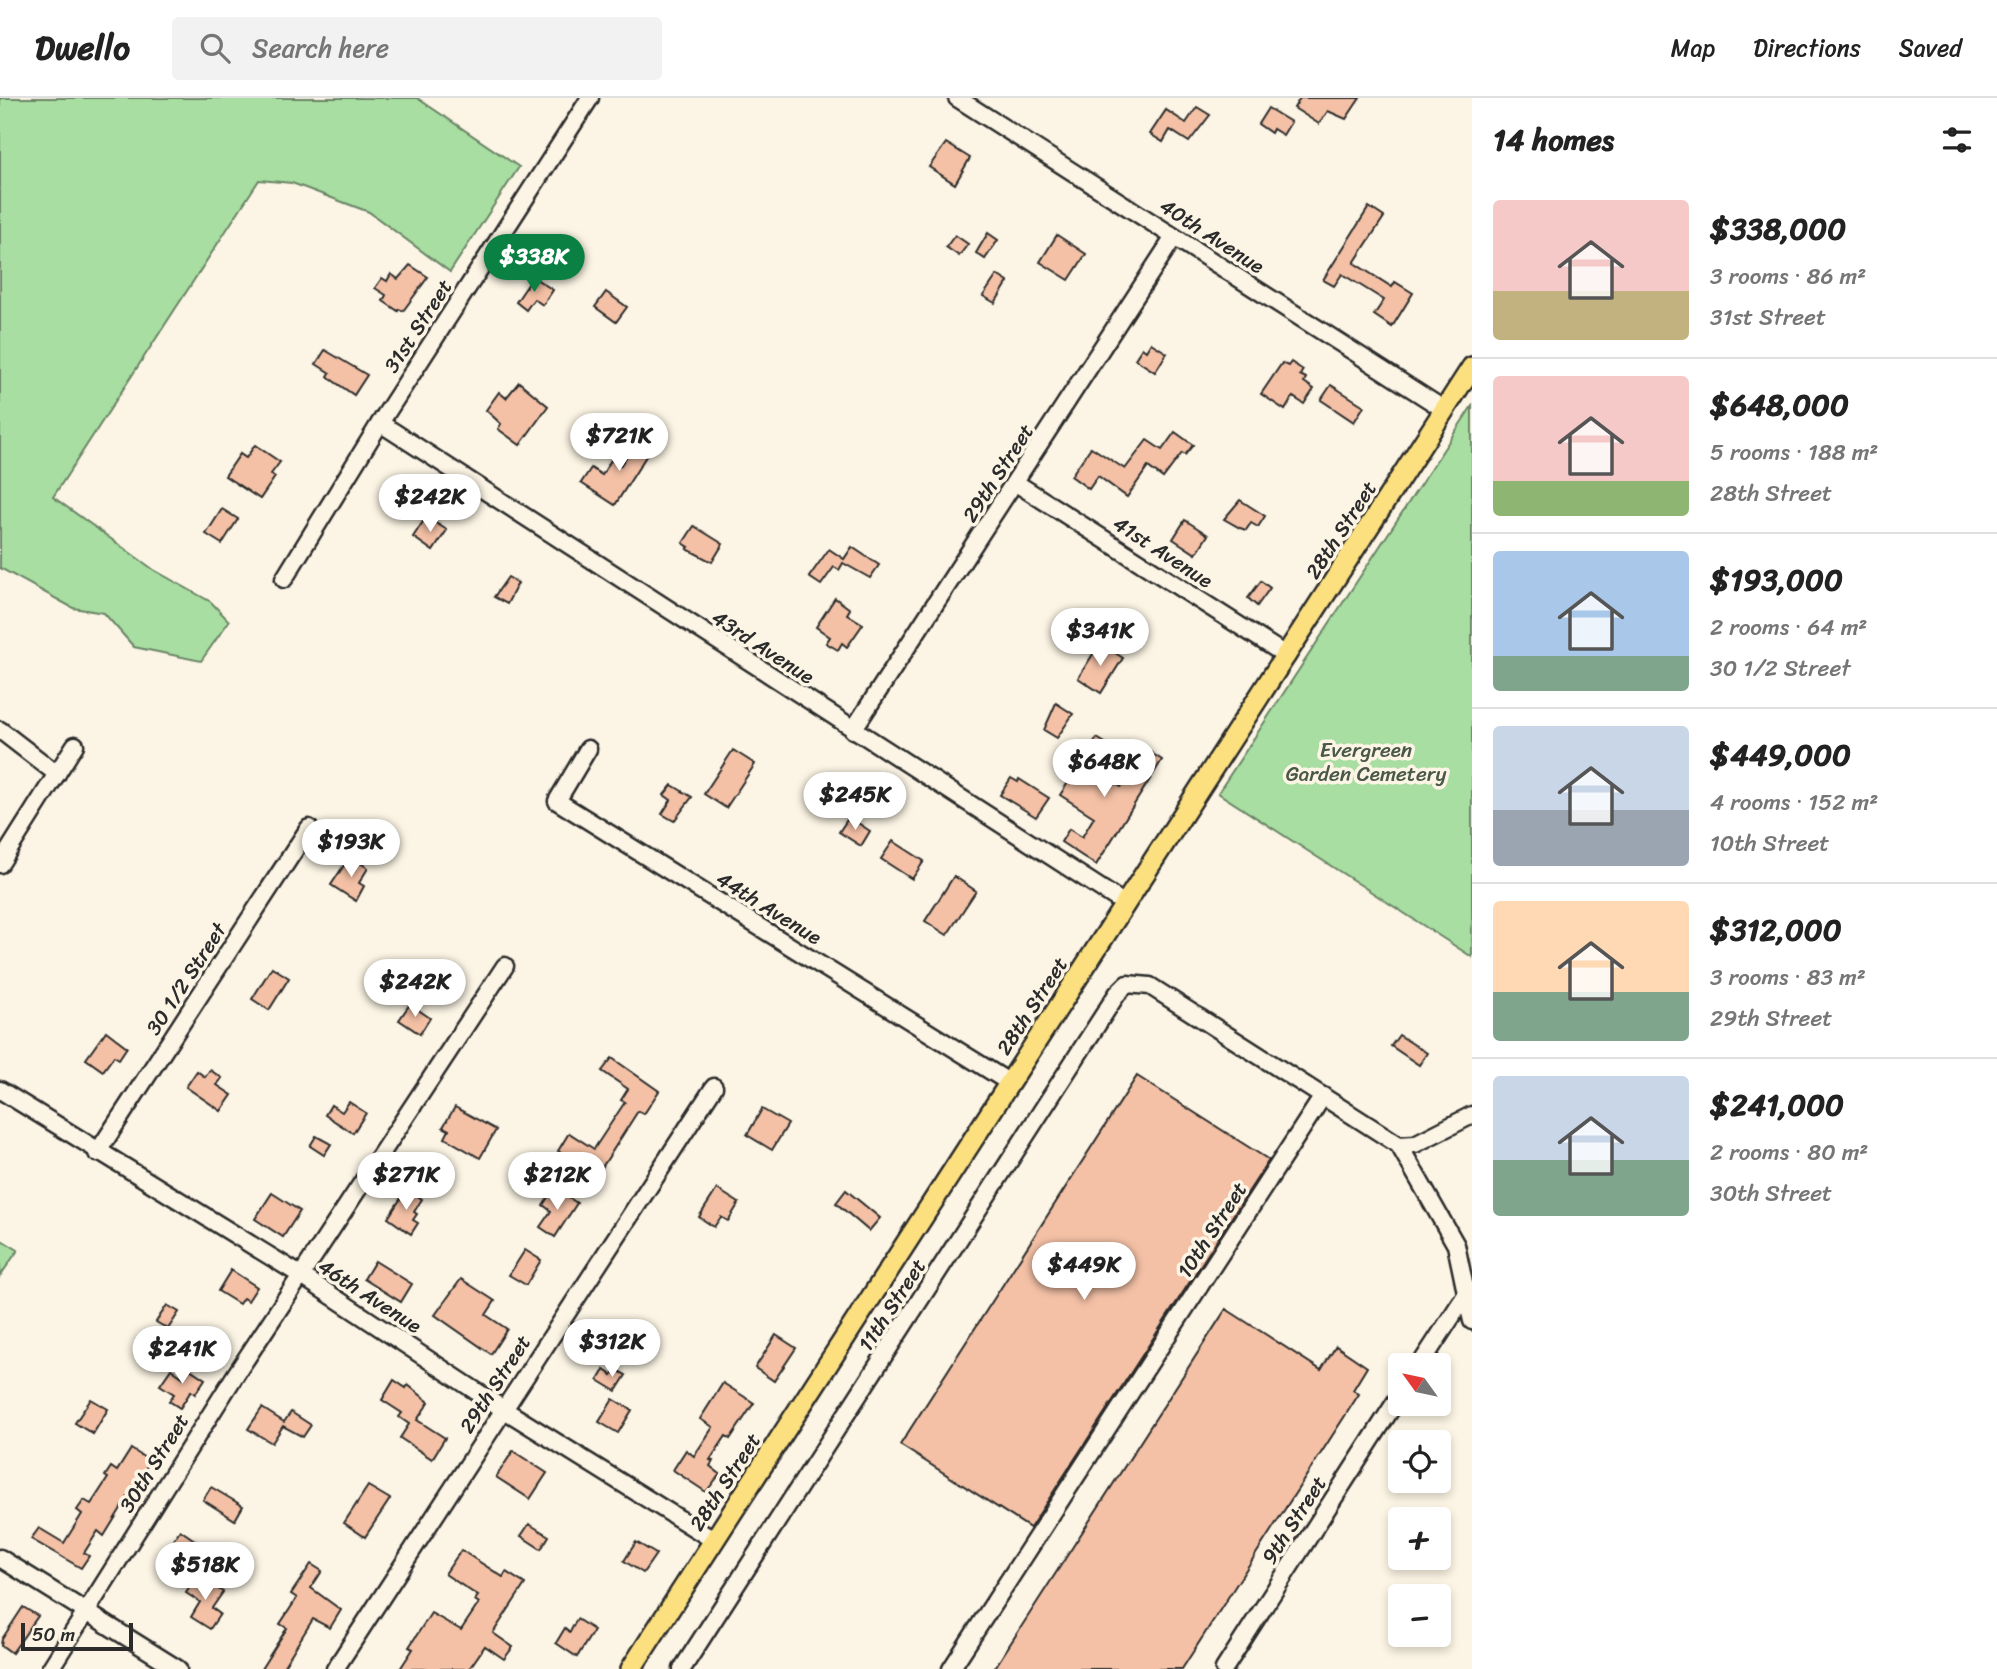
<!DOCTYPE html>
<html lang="en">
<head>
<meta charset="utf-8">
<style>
	:root { --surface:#fff; --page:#f2f2f2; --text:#222; --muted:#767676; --line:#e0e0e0; --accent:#0b8043 }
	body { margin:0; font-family:Sriracha,sans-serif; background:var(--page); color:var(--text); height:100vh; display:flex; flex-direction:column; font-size:26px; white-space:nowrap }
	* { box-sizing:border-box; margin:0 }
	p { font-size:23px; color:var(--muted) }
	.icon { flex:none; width:38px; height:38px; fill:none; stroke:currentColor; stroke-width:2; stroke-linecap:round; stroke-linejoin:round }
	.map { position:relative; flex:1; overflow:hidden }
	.panel { display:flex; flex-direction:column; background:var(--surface); width:525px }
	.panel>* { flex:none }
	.needle { width:46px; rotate:303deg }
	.tools { position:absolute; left:1388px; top:1255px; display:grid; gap:14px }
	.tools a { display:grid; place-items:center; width:63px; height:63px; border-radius:7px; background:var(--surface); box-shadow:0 4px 10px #0003; font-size:35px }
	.scale { position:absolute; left:21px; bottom:18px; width:112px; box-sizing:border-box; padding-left:7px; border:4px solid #2b2b2b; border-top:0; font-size:19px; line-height:24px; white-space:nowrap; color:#2b2b2b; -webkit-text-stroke:5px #fcf5e5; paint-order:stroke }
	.price { position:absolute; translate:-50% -60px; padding:0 16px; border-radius:24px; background:#fff; color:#222; font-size:23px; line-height:46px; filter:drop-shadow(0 2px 4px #0008) }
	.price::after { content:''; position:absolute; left:50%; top:42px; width:21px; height:16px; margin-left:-10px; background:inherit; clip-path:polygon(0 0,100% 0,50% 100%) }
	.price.selected { background:var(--accent); color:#fff }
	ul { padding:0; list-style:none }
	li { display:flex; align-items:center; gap:21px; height:175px; padding:0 21px }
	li+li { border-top:2px solid var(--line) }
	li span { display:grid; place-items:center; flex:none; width:196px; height:140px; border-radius:7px; color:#555 }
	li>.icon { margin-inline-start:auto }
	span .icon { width:84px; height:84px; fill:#fffc; stroke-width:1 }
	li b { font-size:30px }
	h2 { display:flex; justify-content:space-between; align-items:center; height:84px; padding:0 21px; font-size:30px }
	header { display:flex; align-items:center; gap:42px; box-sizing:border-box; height:98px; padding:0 35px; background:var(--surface); border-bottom:2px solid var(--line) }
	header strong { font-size:33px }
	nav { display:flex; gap:38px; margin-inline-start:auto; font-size:24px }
	.search { width:490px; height:63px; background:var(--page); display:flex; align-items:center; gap:18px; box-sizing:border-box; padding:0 24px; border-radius:7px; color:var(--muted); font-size:26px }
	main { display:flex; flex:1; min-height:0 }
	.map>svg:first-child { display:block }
	.green { fill:#a8dea1; stroke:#6a8466; stroke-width:2 }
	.building { fill:#f4c1a6; stroke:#2b2b2b; stroke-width:2 }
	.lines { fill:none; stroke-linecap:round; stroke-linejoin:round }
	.minor-casing { stroke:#2b2b2b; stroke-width:21 }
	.major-casing { stroke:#2b2b2b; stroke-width:24 }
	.minor { stroke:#fcf5e5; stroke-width:16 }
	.major { stroke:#fce080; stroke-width:19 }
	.labels { text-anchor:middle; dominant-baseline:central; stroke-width:7; stroke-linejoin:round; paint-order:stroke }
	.street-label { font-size:21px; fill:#2b2b2b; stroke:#fcf5e5 }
	.park-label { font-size:21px; fill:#4a5848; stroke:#fcf5e5 }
</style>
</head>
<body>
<header>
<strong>Dwello</strong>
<div class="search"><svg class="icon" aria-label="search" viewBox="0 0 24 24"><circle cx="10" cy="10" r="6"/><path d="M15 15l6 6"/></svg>Search here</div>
<nav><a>Map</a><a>Directions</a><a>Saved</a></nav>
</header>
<main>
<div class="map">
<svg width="1472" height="1571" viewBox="0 0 1472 1571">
	<rect width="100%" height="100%" fill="#fcf5e5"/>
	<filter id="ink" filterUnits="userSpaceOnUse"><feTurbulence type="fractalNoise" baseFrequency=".0143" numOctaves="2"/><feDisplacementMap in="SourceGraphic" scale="14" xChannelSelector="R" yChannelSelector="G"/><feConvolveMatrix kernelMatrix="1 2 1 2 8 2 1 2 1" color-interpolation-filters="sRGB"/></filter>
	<g filter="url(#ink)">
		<g class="green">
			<polygon points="0,0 417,0 519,69 450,174 369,114 292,85 259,82 53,399 154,472 211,504 229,523 201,563 134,549 104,515 73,510 0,470"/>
			<polygon points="1472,308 1472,859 1218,695"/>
			<polygon points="0,1141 18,1152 0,1178"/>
		</g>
		<g class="building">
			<polygon points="1300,0 1360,0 1346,21 1328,13 1319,26 1294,10"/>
			<polygon points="1197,9 1210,17 1189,44 1170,32 1163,44 1150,36 1166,12 1186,25"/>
			<polygon points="1268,10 1291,24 1283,37 1273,31 1271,35 1258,26"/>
			<polygon points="946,45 970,60 955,86 929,69"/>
			<polygon points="1369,109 1384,119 1354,165 1392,189 1395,184 1413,195 1392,229 1374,217 1384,202 1342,176 1334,188 1323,182"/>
			<polygon points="988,135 998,142 985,161 976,155"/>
			<polygon points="955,137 968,146 959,158 946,149"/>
			<polygon points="1057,137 1086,156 1069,182 1040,164"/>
			<polygon points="410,167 428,179 403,213 399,211 398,213 383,203 386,197 375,190 382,180 387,183 391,176 398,181"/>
			<polygon points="997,177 1008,184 995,205 983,198"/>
			<polygon points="533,179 553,192 543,207 534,201 526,212 516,204"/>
			<polygon points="606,194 627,209 616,224 595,209"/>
			<polygon points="1151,245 1167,255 1155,274 1135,261 1142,250 1146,253"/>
			<polygon points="325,252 367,277 354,297 332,282 328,278 330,275 316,266"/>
			<polygon points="1291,264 1303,272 1300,277 1306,280 1304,284 1314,291 1304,306 1293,299 1285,312 1261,296 1282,265 1288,268"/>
			<polygon points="519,284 548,308 520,347 498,331 501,326 486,312 499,294 506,300"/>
			<polygon points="1331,287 1364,308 1354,324 1321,302"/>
			<polygon points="1175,334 1193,347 1185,357 1182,355 1163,380 1148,369 1127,399 1098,378 1089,391 1071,378 1091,349 1125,371 1147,342 1162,352"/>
			<polygon points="642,336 655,344 615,407 581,385 591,370 602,377 611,362 620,368"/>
			<polygon points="255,347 280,364 271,376 275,379 260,401 225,378 240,356 246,360"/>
			<polygon points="1240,402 1265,418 1258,429 1251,425 1246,432 1240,430 1224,421"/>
			<polygon points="222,411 238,421 222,446 206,436"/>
			<polygon points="426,419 447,432 433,453 413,439"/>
			<polygon points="1185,422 1208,437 1196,456 1173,441"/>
			<polygon points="694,428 723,446 712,464 687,451 689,449 683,445"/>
			<polygon points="852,449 879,467 870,480 843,465 839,472 834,469 821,487 809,479 829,451 844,461"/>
			<polygon points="508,479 518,485 507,506 494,499"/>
			<polygon points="1261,483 1270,490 1257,508 1248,500"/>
			<polygon points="835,500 850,511 847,516 863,526 847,549 842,545 838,552 826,545 830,539 816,529"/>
			<polygon points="1100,545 1123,560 1101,595 1078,580"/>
			<polygon points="1056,605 1073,616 1057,640 1044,632"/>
			<polygon points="1097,640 1115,651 1099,675 1121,689 1147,652 1162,662 1096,767 1061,744 1069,731 1082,739 1094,719 1060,697"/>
			<polygon points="733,652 755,666 726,710 704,696"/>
			<polygon points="1011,680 1018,684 1019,681 1049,700 1036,719 1000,697"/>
			<polygon points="672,687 692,699 674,723 662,716 671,702 664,697"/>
			<polygon points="849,719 870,733 861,748 839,734"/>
			<polygon points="893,743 924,763 912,781 881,761"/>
			<polygon points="350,758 368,770 359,785 364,788 356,803 331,787"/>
			<polygon points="954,778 976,793 947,837 925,823"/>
			<polygon points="272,869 289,880 269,912 252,901"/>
			<polygon points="410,906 430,920 420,936 399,922"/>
			<polygon points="106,933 127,949 119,961 114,958 103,973 86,961"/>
			<polygon points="1399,937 1427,955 1419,967 1391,948"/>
			<polygon points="612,960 659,993 644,1016 638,1013 592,1085 574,1073 579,1067 558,1053 569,1035 594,1051 625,1004 621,1002 628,991 602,973"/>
			<polygon points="210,972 222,980 217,987 232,997 221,1013 186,989 197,973 205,979"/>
			<polygon points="1137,978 1269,1062 1030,1430 900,1347"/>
			<polygon points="349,1004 366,1015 353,1035 325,1017 331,1007 342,1014"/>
			<polygon points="455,1009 496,1032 480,1060 445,1040 449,1032 443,1029"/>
			<polygon points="762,1011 788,1026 772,1052 747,1037"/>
			<polygon points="316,1038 331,1046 324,1057 310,1048"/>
			<polygon points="536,1060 547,1066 536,1082 525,1076"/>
			<polygon points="554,1090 577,1105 555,1139 540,1129 551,1113 543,1107"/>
			<polygon points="407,1091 422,1101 414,1114 417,1116 413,1122 418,1125 411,1136 388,1120"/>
			<polygon points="717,1091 739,1105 728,1123 721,1119 714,1129 699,1119"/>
			<polygon points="846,1092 880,1120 869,1133 836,1105"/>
			<polygon points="272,1095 300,1113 283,1139 255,1121"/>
			<polygon points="525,1152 541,1162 526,1187 509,1177"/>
			<polygon points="375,1163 412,1186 401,1204 364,1181"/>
			<polygon points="231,1172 257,1189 248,1203 243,1200 239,1206 218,1193"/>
			<polygon points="461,1181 495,1203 486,1217 507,1231 491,1256 435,1217"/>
			<polygon points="167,1207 179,1214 168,1231 156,1224"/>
			<polygon points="1226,1211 1321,1272 1336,1248 1367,1269 1353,1292 1359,1296 1182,1571 994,1571"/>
			<polygon points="776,1237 796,1250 774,1283 755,1270"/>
			<polygon points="171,1271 184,1280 190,1271 205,1281 195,1296 191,1293 180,1310 169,1303 174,1296 160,1287"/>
			<polygon points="615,1271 626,1277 616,1293 598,1282 604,1272 612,1277"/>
			<polygon points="394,1282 406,1290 408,1287 429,1304 417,1322 445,1340 432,1361 400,1340 409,1326 399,1319 402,1315 382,1302"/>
			<polygon points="723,1285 754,1305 730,1341 726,1338 710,1362 713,1363 710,1368 720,1376 706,1394 673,1372 686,1352 694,1358 713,1329 700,1321"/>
			<polygon points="91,1301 108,1311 93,1336 75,1325"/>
			<polygon points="613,1301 632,1312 618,1335 599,1324"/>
			<polygon points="262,1310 284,1324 291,1314 311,1327 303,1339 283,1328 272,1345 248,1331"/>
			<polygon points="131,1351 150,1363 104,1438 98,1433 84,1455 89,1458 81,1470 31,1441 39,1430 64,1445 82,1416 77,1412 84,1402 91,1406 108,1380 105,1378 111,1369 117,1373"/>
			<polygon points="513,1353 547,1375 530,1401 496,1379"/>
			<polygon points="368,1388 390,1401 365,1439 344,1425"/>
			<polygon points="211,1389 243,1408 235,1422 203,1402"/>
			<polygon points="529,1426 549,1438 541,1451 521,1438"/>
			<polygon points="180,1432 202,1447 191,1464 168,1450"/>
			<polygon points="636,1444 656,1456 643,1475 624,1463"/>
			<polygon points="461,1452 503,1479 506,1474 525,1486 493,1535 513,1549 504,1561 485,1548 469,1571 400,1571 413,1551 409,1549 431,1515 461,1532 479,1505 475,1502 478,1498 445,1476"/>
			<polygon points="311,1466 322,1473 311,1490 341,1512 330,1530 313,1521 282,1571 261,1571 287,1530 280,1526 297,1500 291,1496"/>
			<polygon points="197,1478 223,1494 212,1510 220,1516 210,1531 191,1519 200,1504 186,1495"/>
			<polygon points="23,1509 38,1518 12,1555 1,1547 2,1541"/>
			<polygon points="577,1521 594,1532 577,1559 556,1545 565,1530 570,1534"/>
		</g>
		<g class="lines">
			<g class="minor-casing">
				<g id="minor">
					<polyline points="957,0 1445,312"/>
					<polyline points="380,325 1125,806"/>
					<polyline points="1016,385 1287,558"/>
					<polyline points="284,481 380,325 590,0"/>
					<polyline points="0,632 57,676"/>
					<polyline points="853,632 1174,139"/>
					<polyline points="588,651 557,703 1010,985"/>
					<polyline points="0,766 75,647"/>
					<polyline points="0,992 302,1178 503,1311 715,1443"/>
					<polyline points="1399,1047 1456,1147 1472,1223"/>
					<polyline points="97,1055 309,730"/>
					<polyline points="1420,1267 1469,1192"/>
					<polyline points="0,1460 178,1571"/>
					<polyline points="50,1571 236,1276 505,868"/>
					<polyline points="335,1571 714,989"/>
					<polyline points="682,1571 1117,896 1127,886 1150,888 1399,1047 1415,1046 1472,1017"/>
					<polyline points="951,1571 1323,998"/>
					<polyline points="1224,1571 1400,1297"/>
				</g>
			</g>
			<g class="major-casing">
				<polyline id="major" points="631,1571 1472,269"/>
			</g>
			<use href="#minor" class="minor"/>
			<use href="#major" class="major"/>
		</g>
	</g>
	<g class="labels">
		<g class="street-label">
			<text transform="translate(1212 138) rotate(33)">40th Avenue</text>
			<text transform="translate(418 228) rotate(-57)">31st Street</text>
			<text transform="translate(998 375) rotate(-57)">29th Street</text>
			<text transform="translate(1341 432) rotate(-57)">28th Street</text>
			<text transform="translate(1163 454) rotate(33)">41st Avenue</text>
			<text transform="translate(763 549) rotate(33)">43rd Avenue</text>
			<text transform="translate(769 810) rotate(32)">44th Avenue</text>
			<text transform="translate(186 881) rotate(-57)">30 1/2 Street</text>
			<text transform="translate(1032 908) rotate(-57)">28th Street</text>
			<text transform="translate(1212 1132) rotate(-57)">10th Street</text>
			<text transform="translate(370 1198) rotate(33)">46th Avenue</text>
			<text transform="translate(892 1207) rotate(-57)">11th Street</text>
			<text transform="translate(495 1286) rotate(-57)">29th Street</text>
			<text transform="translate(154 1365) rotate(-58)">30th Street</text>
			<text transform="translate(725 1384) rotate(-57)">28th Street</text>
			<text transform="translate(1294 1422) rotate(-57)">9th Street</text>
		</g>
		<g class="park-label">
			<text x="1366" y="652">Evergreen<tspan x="1366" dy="24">Garden Cemetery</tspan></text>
		</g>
	</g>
</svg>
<div class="tools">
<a><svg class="needle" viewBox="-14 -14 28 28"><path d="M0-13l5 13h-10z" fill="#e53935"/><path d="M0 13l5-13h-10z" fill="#767676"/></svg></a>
<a><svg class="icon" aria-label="locate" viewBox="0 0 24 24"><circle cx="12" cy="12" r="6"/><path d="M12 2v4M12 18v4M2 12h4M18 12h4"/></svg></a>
<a>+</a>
<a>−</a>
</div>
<div class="scale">50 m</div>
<b class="price selected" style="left:534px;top:196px">$338K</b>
<b class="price" style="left:619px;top:375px">$721K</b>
<b class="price" style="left:430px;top:436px">$242K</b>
<b class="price" style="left:1100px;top:570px">$341K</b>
<b class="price" style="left:1104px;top:701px">$648K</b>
<b class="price" style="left:855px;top:734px">$245K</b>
<b class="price" style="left:351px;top:781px">$193K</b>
<b class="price" style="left:415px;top:921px">$242K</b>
<b class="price" style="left:406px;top:1114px">$271K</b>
<b class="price" style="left:557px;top:1114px">$212K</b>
<b class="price" style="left:1084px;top:1204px">$449K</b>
<b class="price" style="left:612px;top:1281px">$312K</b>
<b class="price" style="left:182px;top:1288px">$241K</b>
<b class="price" style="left:205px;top:1504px">$518K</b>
</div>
<section class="panel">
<h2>14 homes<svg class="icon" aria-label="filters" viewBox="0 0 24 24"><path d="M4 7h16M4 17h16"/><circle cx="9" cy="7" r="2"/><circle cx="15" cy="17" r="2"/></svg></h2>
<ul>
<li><span style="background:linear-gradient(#f6c9c9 65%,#c2b280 0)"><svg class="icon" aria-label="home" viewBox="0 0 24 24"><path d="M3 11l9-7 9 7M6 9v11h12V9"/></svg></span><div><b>$338,000</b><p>3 rooms · 86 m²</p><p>31st Street</p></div></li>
<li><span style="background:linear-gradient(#f6c9c9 75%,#8fb573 0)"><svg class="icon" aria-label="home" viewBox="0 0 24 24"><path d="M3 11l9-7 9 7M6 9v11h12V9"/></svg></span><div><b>$648,000</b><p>5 rooms · 188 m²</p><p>28th Street</p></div></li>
<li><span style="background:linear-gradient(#a9c7e8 75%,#7fa58c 0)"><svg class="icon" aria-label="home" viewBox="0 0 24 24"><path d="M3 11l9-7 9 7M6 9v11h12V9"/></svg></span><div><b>$193,000</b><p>2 rooms · 64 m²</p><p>30 1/2 Street</p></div></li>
<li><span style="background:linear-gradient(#c9d6e8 60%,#9aa5b1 0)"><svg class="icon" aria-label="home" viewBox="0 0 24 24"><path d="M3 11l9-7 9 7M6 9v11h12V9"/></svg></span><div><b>$449,000</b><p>4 rooms · 152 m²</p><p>10th Street</p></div></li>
<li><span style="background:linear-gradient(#ffd9b3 65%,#7fa58c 0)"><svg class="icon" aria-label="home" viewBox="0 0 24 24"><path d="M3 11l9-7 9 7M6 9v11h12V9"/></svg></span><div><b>$312,000</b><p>3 rooms · 83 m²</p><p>29th Street</p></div></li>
<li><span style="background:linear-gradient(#c9d6e8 60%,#7fa58c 0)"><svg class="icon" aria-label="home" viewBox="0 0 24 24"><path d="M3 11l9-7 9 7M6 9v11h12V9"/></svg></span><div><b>$241,000</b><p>2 rooms · 80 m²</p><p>30th Street</p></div></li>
</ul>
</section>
</main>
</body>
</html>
